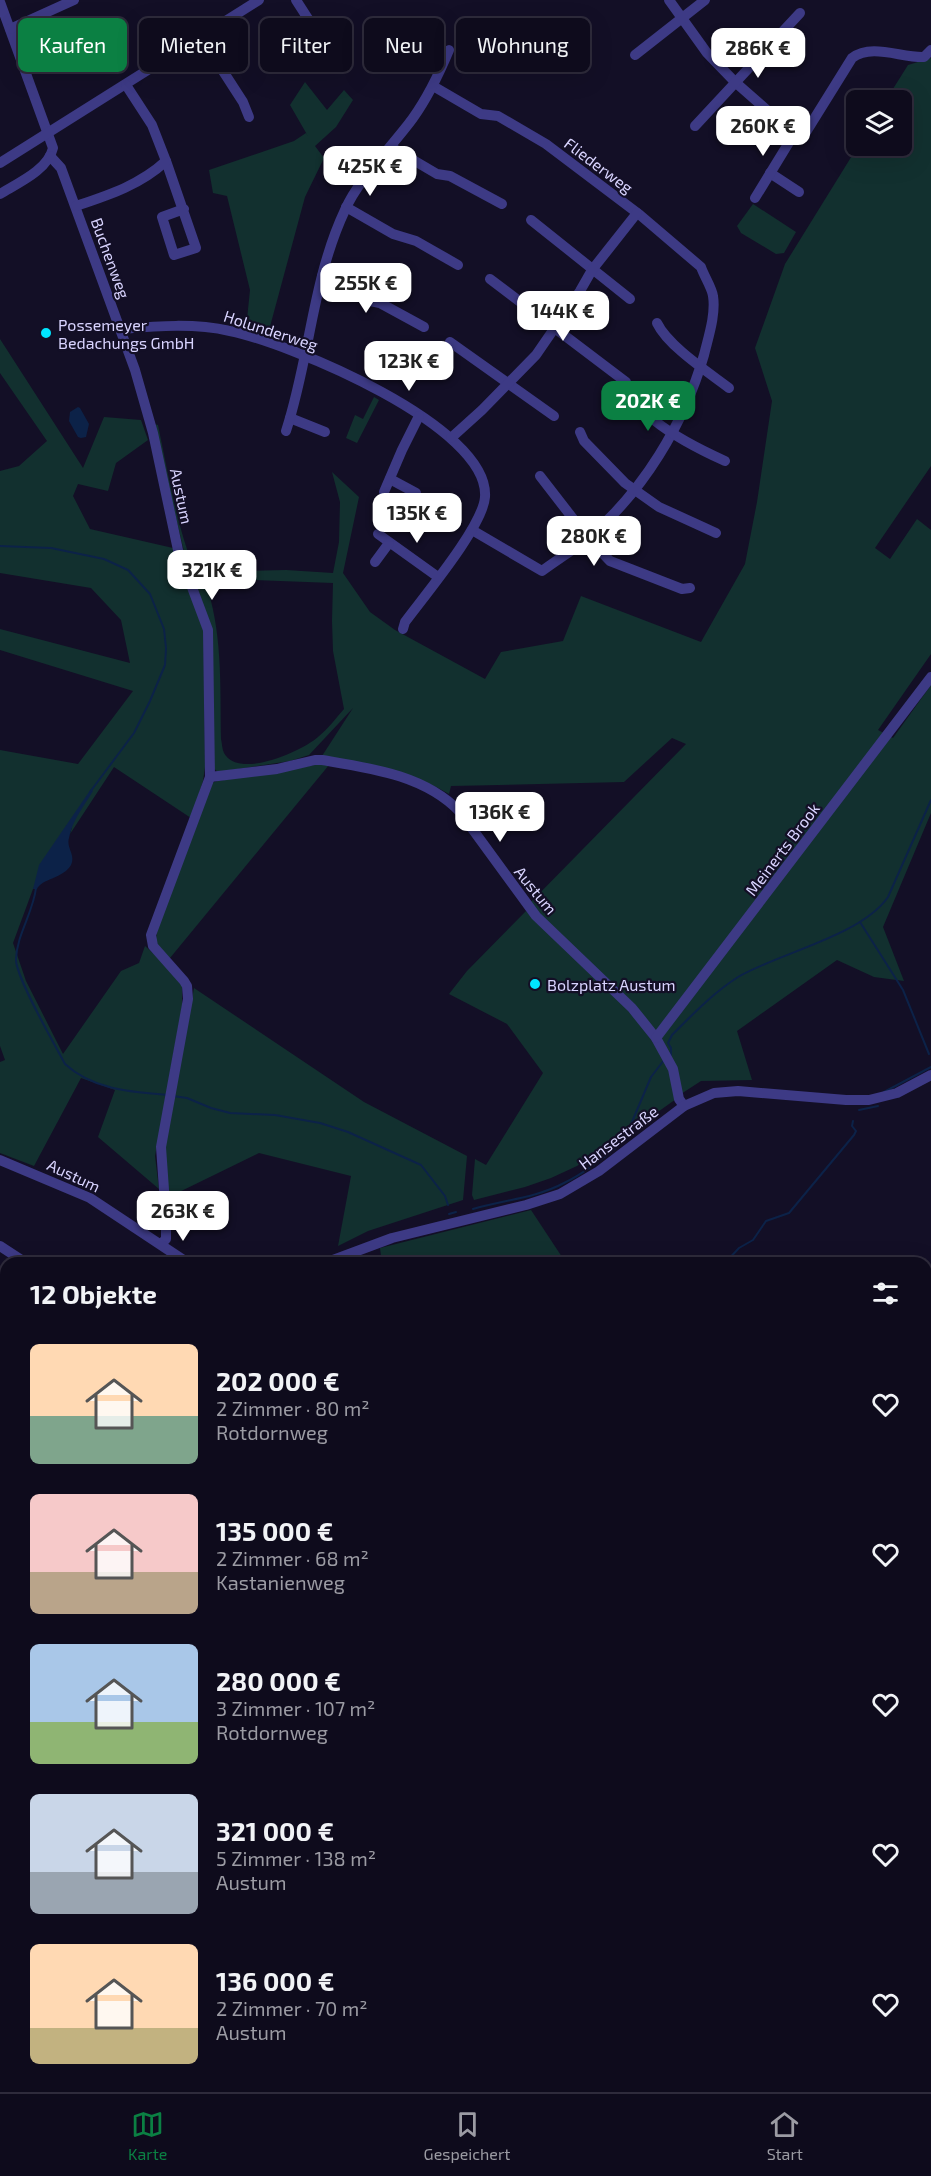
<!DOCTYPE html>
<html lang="de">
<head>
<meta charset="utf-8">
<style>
	:root { --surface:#0e0b1c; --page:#171425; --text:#f1f3f6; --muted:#9b9ba3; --line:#2e2b3b; --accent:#0b8043 }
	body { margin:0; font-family:"Exo 2",sans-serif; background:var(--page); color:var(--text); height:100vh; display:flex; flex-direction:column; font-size:22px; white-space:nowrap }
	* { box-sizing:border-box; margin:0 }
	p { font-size:20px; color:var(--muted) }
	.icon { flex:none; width:33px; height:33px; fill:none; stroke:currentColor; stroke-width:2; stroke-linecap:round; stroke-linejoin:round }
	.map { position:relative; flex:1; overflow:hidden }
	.panel { position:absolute; left:0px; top:1257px; width:932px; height:836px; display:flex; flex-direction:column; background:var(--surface); border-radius:18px 18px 0 0; box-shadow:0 6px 24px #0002,0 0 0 2px var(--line) }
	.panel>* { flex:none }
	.hud { position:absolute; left:18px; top:18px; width:600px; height:54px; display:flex; gap:12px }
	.controls { position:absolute; left:846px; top:90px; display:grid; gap:12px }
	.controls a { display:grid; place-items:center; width:66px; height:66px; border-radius:9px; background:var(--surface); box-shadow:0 6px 24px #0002,0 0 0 2px var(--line); font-size:30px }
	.price { position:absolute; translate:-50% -51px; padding:0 14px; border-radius:12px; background:#fff; color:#222; font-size:20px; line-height:39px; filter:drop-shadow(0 2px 3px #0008) }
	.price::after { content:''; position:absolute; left:50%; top:36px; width:18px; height:14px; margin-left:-9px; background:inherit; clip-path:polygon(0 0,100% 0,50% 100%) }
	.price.active { background:var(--accent); color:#fff }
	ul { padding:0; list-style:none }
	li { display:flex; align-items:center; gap:18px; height:150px; padding:0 30px }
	li span { display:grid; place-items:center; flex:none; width:168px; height:120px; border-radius:9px; color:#555 }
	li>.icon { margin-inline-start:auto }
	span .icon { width:72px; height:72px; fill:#fffc; stroke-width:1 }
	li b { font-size:26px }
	h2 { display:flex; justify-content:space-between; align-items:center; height:72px; padding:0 30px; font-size:26px }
	.chip { padding:0 21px; border-radius:9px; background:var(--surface); box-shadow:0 6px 24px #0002,0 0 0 2px var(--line); font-size:21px; line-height:54px }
	.chip.active { background:var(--accent); color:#fff }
	.dock { display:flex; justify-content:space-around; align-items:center; height:84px; border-top:2px solid var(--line); background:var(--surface); font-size:16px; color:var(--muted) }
	.dock a { display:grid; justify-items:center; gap:3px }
	.dock .active { color:var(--accent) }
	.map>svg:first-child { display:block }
	.green { fill:#12302f; fill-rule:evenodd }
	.water { fill:#0c2248 }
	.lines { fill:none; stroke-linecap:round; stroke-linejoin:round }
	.stream { stroke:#0c2248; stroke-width:2 }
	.minor { stroke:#3d3a85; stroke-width:10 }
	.poi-dot { fill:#00e5ff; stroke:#130f26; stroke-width:2 }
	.labels { text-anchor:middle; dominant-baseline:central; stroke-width:4.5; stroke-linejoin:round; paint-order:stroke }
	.street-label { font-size:16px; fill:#d9d4ff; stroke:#130f26 }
	.poi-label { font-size:16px; fill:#d9d4ff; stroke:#130f26; text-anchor:start }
</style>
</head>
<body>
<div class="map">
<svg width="931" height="2092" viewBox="0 0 931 2092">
	<rect width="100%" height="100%" fill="#130f26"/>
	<g class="green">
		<path d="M931 58V466L875 548 890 559 917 519 931 530V654L878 730 893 738 931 685V813L883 927 904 981 874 977 837 960 737 1031 752 1080 701 1081 681 1094 658 1037 529 904 686 744 672 738 624 782 451 786 449 794C408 770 367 765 322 756L353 708 309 755 290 761 218 772 213 768 212 630 184 552 154 424 158 425C168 473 176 523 194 569L200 572 286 570 333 573 339 542 340 502 332 472 359 497 343 573 370 612 395 630 485 679 501 652 563 641 581 596 701 642 745 564 757 502 772 401 755 348 785 264 858 146H902V100H886L908 65ZM204 578 333 583 332 621 333 651 344 709C336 718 328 729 318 737 302 751 239 780 224 753 222 749 222 743 221 739 220 684 223 630 204 578Z"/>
		<polygon points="305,82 327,110 344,90 353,100 336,127 315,146 324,158 305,197 268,334 246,329 250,290 227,196 213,193 209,170 294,141 306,133 309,138 290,105"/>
		<polygon points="753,204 796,232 784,253 776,254 741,233 737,226"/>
		<polygon points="0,339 83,468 104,417 141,420 148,440 116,463 108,491 78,484 73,496 90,529 173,548 204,632 205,767 203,781 191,818 114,767 70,834 72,827 33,889 13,943 26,981 63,1054 121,971 139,963 145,946 165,964 182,986 182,1007 155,1156 159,1189 98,1137 115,1090 81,1078 34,1166 0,1153 0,1062 5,1060 0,1046 0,750 78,764 133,691 0,650 0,629 130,663 121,620 91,588 0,573 0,471 19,466 47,441 0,373"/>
		<polygon points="374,397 379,400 357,443 346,438 355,415 363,419"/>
		<polygon points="315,765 329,765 170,958 155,944 160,916 211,783 218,781"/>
		<polygon points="526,911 631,1009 671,1070 676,1099 634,1129 617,1137 577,1166 551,1178 525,1187 474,1200 472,1195 475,1159 486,1165 543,1073 507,1024 449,994 467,971"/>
		<polygon points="194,988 364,1102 467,1156 463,1200 368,1231 338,1246 351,1176 259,1153 169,1197 163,1157"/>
		<polygon points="531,1210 566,1263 382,1263 380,1248"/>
		<polygon points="0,1304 6,1307 6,1360 0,1358"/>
		<polygon points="926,1860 931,1862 931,2016 926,2019"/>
		<polygon points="931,2044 931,2092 898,2092 901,2087 926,2086 926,2047"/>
		<polygon points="550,2086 874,2087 871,2092 548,2092"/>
	</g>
	<g class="water">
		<polygon points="78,407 80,408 89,424 86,437 81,438 78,437 69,421 70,412"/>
		<path d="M91 789 93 791C84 806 72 821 69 838 66 848 76 855 71 865 64 878 41 879 37 889H33L39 865Z"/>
	</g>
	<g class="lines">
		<g class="stream">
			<polyline points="0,546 51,548 104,559 128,570 150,594 164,629 166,648 165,665 150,701 134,733 90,792"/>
			<path d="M36 888C33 913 17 934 16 959 15 976 55 1045 65 1064 93 1090 132 1092 168 1095"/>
			<polyline points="860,922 903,990 929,1054"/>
			<path d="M671 1055V1048L668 1043 672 1035C693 1014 713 993 738 977 779 953 861 936 888 897L931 800"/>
			<polyline points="884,1092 931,1067"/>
			<polyline points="173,1096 187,1098 211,1108 230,1113 275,1115 320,1123 348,1132 421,1165 445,1196 448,1205"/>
			<polyline points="859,1110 878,1106"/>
			<polyline points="629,1129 651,1077 664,1060"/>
			<path d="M473 1209C503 1200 536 1198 564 1183 585 1173 604 1157 622 1143"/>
			<polyline points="449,1214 456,1212"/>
			<polyline points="725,1263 739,1248 753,1240 766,1221 789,1213 854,1135 856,1131 852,1126 853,1121"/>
			<polyline points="0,1337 6,1339"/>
			<polyline points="0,1952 6,1948"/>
		</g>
		<g class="minor">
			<polyline points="296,0 323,42"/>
			<path d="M669 0 707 53 735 82 768 111 796 131 806 132 852 58C872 43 901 58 924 57L931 50"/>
			<path d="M0 2 53 148C48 170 18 183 0 194"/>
			<polyline points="10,29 74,0"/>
			<polyline points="201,37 243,102 249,117"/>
			<polyline points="635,55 705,0"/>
			<path d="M433 86 481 114 498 116 546 144 640 215 701 267C704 276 712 288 713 296 716 315 708 338 704 355 684 424 643 492 587 539 573 550 557 560 542 571L472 530"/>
			<polyline points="695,126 800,13"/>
			<polyline points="391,147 437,174 450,176 502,204"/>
			<polyline points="50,156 61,168 135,370 153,433 178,550 208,630 210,777 151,935 153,946 184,981 187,986 188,999 161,1147 166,1218 166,1239 161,1244"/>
			<polyline points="166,161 196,248 174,255 162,217 184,209"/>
			<polyline points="0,163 259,0"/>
			<polyline points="770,173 799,192"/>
			<polyline points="755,198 796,131"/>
			<path d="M76 206C109 195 140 185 166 161L152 125 126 85"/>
			<polyline points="346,207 393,234 416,241 458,265"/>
			<polyline points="531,220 630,299"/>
			<polyline points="322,276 365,300 380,303 424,327"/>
			<path d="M490 279 626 382C633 417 694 447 725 461"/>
			<path d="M657 323C668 346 708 372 729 388"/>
			<path d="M122 329C158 326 194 323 230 331 289 343 490 426 485 497 483 526 425 595 405 622L403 629"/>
			<polyline points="450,342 554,416"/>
			<polyline points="290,418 325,432"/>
			<path d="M286 431C310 358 312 280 345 210 359 178 392 147 413 118 428 97 439 74 449 50"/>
			<polyline points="580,432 584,441 625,483 659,507 716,533"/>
			<polyline points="451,438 482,410 536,355 580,291 592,270 637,213"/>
			<polyline points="540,476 588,538 610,561 682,589 690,588"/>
			<polyline points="390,479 416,493"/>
			<polyline points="384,492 402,450 419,416"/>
			<polyline points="378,534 438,577"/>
			<polyline points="375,562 389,543"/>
			<path d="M210 777 277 769 315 760H322C370 768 425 775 460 812L536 916 632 1008 656 1038 673 1069 679 1099 684 1106"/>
			<polyline points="656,1038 931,677"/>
			<polyline points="0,1160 90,1198 188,1263"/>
			<polyline points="0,1246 26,1263"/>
			<polyline points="325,1263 392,1238 526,1205 560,1194 599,1171 684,1106 714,1093 738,1091 846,1100 869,1100 897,1093 931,1075"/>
			<polyline points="0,1608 6,1605"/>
		</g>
	</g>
	<g class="poi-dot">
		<circle cx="46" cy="333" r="6"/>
		<circle cx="535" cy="984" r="6"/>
	</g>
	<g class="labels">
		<g class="street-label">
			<text transform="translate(599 165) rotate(37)">Fliederweg</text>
			<text transform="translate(111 258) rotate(70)">Buchenweg</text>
			<text transform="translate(271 330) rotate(18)">Holunderweg</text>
			<text transform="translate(182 496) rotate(78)">Austum</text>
			<text transform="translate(782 849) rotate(-53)">Meinerts Brook</text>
			<text transform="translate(536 890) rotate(51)">Austum</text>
			<text transform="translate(618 1137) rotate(-37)">Hansestraße</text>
			<text transform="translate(74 1175) rotate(25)">Austum</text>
		</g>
		<g class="poi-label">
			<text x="58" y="324">Possemeyer<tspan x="58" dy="18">Bedachungs GmbH</tspan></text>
			<text x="547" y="984">Bolzplatz Austum</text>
		</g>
	</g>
</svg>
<div class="controls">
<a><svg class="icon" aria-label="layers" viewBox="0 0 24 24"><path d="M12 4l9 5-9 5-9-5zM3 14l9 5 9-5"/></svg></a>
</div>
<b class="price" style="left:758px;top:79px">286K €</b>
<b class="price" style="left:763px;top:157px">260K €</b>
<b class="price" style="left:370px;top:197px">425K €</b>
<b class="price" style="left:366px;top:314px">255K €</b>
<b class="price" style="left:563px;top:342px">144K €</b>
<b class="price" style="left:409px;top:392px">123K €</b>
<b class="price active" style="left:648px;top:432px">202K €</b>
<b class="price" style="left:417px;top:544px">135K €</b>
<b class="price" style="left:594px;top:567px">280K €</b>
<b class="price" style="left:212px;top:601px">321K €</b>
<b class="price" style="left:500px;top:843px">136K €</b>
<b class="price" style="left:183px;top:1242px">263K €</b>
<div class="hud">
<a class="chip active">Kaufen</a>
<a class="chip">Mieten</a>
<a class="chip">Filter</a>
<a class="chip">Neu</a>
<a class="chip">Wohnung</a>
</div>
<section class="panel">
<h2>12 Objekte<svg class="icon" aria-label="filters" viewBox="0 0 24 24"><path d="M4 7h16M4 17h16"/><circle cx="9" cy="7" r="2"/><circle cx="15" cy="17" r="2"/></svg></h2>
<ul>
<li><span style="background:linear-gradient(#ffd9b3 60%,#7fa58c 0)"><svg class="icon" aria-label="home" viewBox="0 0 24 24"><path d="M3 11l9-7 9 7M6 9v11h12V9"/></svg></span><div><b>202 000 €</b><p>2 Zimmer · 80 m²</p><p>Rotdornweg</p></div><svg class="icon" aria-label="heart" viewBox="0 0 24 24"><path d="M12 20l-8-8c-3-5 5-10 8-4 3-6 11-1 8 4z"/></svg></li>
<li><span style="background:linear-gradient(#f6c9c9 65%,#b9a48a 0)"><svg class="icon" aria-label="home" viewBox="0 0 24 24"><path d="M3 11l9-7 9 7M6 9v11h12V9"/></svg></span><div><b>135 000 €</b><p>2 Zimmer · 68 m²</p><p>Kastanienweg</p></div><svg class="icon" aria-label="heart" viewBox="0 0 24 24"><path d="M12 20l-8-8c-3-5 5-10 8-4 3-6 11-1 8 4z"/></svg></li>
<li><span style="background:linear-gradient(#a9c7e8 65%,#8fb573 0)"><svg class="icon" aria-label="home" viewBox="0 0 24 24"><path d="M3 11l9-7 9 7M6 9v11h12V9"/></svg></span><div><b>280 000 €</b><p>3 Zimmer · 107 m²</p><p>Rotdornweg</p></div><svg class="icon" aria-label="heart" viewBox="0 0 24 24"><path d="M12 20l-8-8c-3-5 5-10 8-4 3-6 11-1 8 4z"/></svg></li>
<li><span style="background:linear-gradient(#c9d6e8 65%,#9aa5b1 0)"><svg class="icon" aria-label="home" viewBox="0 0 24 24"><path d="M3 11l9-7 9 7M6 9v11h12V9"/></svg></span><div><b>321 000 €</b><p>5 Zimmer · 138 m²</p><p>Austum</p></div><svg class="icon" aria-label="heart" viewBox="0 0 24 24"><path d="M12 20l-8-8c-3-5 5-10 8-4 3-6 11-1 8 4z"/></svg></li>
<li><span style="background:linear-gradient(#ffd9b3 70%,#c2b280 0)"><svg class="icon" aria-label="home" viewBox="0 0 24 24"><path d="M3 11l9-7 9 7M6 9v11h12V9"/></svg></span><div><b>136 000 €</b><p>2 Zimmer · 70 m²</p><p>Austum</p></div><svg class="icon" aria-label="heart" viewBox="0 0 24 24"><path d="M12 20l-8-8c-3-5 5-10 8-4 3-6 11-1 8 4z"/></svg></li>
</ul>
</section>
</div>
<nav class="dock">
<a class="active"><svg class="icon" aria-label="map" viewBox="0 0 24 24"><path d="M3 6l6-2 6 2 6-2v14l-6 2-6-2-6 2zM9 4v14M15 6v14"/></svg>Karte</a>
<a><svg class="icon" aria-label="saved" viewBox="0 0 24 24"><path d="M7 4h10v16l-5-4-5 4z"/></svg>Gespeichert</a>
<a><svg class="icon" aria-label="home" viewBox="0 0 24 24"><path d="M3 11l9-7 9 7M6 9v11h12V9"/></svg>Start</a>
</nav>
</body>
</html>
